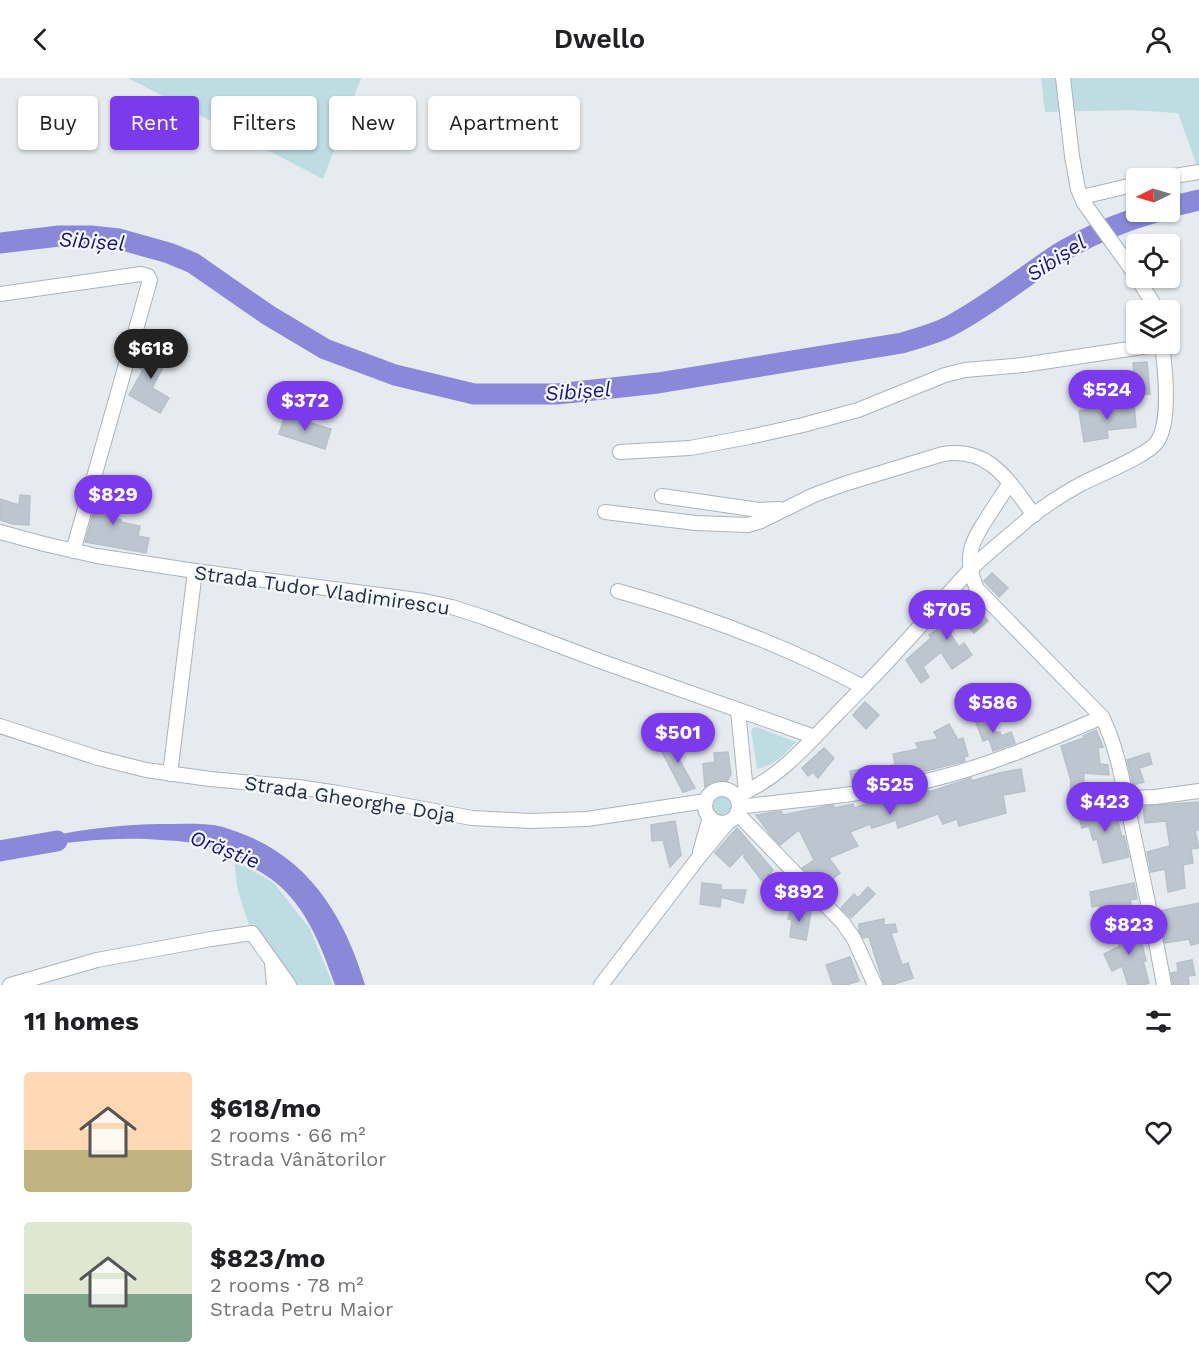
<!DOCTYPE html>
<html lang="en">
<head>
<meta charset="utf-8">
<style>
	:root { --surface:#fff; --page:#f2f2f2; --text:#202124; --muted:#757577; --accent:#7c3aed }
	body { margin:0; font-family:"Work Sans",sans-serif; background:var(--page); color:var(--text); height:100vh; display:flex; flex-direction:column; font-size:22px; white-space:nowrap }
	* { box-sizing:border-box; margin:0 }
	p { font-size:20px; color:var(--muted) }
	.icon { flex:none; width:33px; height:33px; fill:none; stroke:currentColor; stroke-width:2; stroke-linecap:round; stroke-linejoin:round }
	.map { position:relative; height:907px; overflow:hidden }
	.drawer { display:flex; flex-direction:column; background:var(--surface); flex:1 }
	.drawer>* { flex:none }
	.hud { position:absolute; left:18px; top:18px; width:600px; height:54px; display:flex; gap:12px }
	.needle { width:39px; rotate:265deg }
	.controls { position:absolute; left:1126px; top:90px; display:grid; gap:12px }
	.controls a { display:grid; place-items:center; width:54px; height:54px; border-radius:6px; background:var(--surface); box-shadow:0 2px 4px #0004; font-size:30px }
	.price { position:absolute; translate:-50% -51px; padding:0 14px; border-radius:21px; background:var(--accent); color:#fff; font-size:20px; line-height:39px; filter:drop-shadow(0 2px 3px #0008) }
	.price::after { content:''; position:absolute; left:50%; top:36px; width:18px; height:14px; margin-left:-9px; background:inherit; clip-path:polygon(0 0,100% 0,50% 100%) }
	.price.active { background:#222; color:#fff }
	ul { padding:0; list-style:none }
	li { display:flex; align-items:center; gap:18px; height:150px; padding:0 24px }
	li span { display:grid; place-items:center; flex:none; width:168px; height:120px; border-radius:6px; color:#555 }
	li>.icon { margin-inline-start:auto }
	span .icon { width:72px; height:72px; fill:#fffc; stroke-width:1 }
	li b { font-size:26px }
	h2 { display:flex; justify-content:space-between; align-items:center; height:72px; padding:0 24px; font-size:26px }
	.chip { padding:0 21px; border-radius:6px; background:var(--surface); box-shadow:0 2px 4px #0004; font-size:21px; line-height:54px }
	.chip.active { background:var(--accent); color:#fff }
	header { display:flex; justify-content:space-between; align-items:center; height:78px; padding:0 24px; background:var(--surface); font-size:27px; font-weight:600 }
	.map>svg:first-child { display:block }
	.green { fill:#bddde2 }
	.water { fill:#8a89d9 }
	.lines { fill:none; stroke-linecap:round; stroke-linejoin:round }
	.river { stroke:#8a89d9; stroke-width:21 }
	.building { fill:#bdc6ce; stroke:#b7c1ca; stroke-width:1.5 }
	.street-casing { stroke:#aab3bc; stroke-width:16 }
	.street { stroke:#fff; stroke-width:14 }
	.labels { text-anchor:middle; dominant-baseline:central; stroke-width:4.5; stroke-linejoin:round; paint-order:stroke }
	.street-label { font-size:20px; fill:#223044; stroke:#f6f9fb }
	.water-label { font-size:21px; font-style:italic; fill:#181586; stroke:#f6f9fb }
</style>
</head>
<body>
<header><svg class="icon" aria-label="back" viewBox="0 0 24 24"><path d="M15 5l-7 7 7 7"/></svg>Dwello<svg class="icon" aria-label="person" viewBox="0 0 24 24"><circle cx="12" cy="8" r="4"/><path d="M4 21q1-7 8-7t8 7"/></svg></header>
<div class="map">
<svg width="1199" height="907" viewBox="0 0 1199 907">
	<rect width="100%" height="100%" fill="#e5ebef"/>
	<g class="green">
		<polygon points="128,0 361,0 323,101"/>
		<polygon points="1041,0 1199,0 1199,94 1178,35 1130,32 1045,34"/>
		<path d="M757 649 796 664C782 678 777 686 757 691L751 653 753 650Z"/>
		<path d="M722 716C730 717 732 720 735 727L722 741C707 735 705 721 722 716Z"/>
		<polygon points="234,782 274,805 310,851 333,907 294,907 249,847 238,813"/>
	</g>
	<path class="water" d="M159 746C177 746 196 745 214 747 226 749 238 754 250 759 313 786 346 843 365 907H335C323 874 311 840 286 814 276 803 262 795 249 787 237 781 225 774 212 770 196 764 179 763 162 762 116 758 74 764 29 769L28 764C70 752 115 747 159 746Z"/>
	<g class="lines">
		<g class="river">
			<polyline points="1170,129 1199,122"/>
			<path d="M0 165 59 158H91L119 161 169 175 193 185 268 237 325 271 395 297 474 316H557L658 305 902 265C918 260 935 256 950 248 988 228 1022 200 1058 176 1089 157 1121 144 1156 134"/>
			<polyline points="0,773 57,763"/>
		</g>
	</g>
	<g class="building">
		<polygon points="152,267 170,277 152,310 169,320 160,335 129,317 143,292 139,290"/>
		<polygon points="1147,284 1150,316 1126,318 1125,302 1134,301 1133,285"/>
		<polygon points="1134,325 1136,349 1107,352 1108,360 1084,364 1079,333 1108,329 1108,327"/>
		<polygon points="285,337 331,351 325,371 279,356"/>
		<polygon points="102,405 109,407 107,416 118,418 113,441 121,442 121,444 140,448 138,458 149,460 146,475 85,464"/>
		<polygon points="20,417 30,418 29,447 13,446 0,442 0,421 19,427"/>
		<polygon points="992,495 1008,510 999,519 984,503"/>
		<polygon points="966,519 988,543 974,555 962,542 949,554 959,569 964,565 972,577 952,591 941,574 923,589 929,599 921,605 906,582 931,560 929,557 955,539 951,535 954,533 952,531"/>
		<polygon points="865,624 879,637 866,651 853,637"/>
		<polygon points="989,636 996,655 1000,654 1001,658 1011,654 1015,665 993,673 989,661 983,663 975,642"/>
		<polygon points="949,646 958,662 963,660 968,678 964,679 965,683 914,696 852,705 850,693 895,687 893,676 918,671 916,665 938,661 934,654"/>
		<polygon points="1096,652 1103,669 1098,670 1100,686 1108,687 1109,697 1084,695 1083,720 1070,719 1071,703 1061,668 1084,660 1083,658"/>
		<polygon points="679,659 686,670 676,676 695,710 683,714 661,672"/>
		<polygon points="824,670 834,680 818,700 813,694 808,698 802,690"/>
		<polygon points="728,674 731,696 727,703 705,709 703,686 715,684 714,675"/>
		<polygon points="1149,675 1152,686 1139,690 1144,704 1133,707 1127,682"/>
		<polygon points="1021,691 1025,713 1003,717 1006,735 959,748 957,741 943,746 938,736 898,750 896,742 872,750 870,746 850,754 858,768 829,780 840,795 830,803 824,795 815,803 802,790 814,782 799,752 780,767 769,755 756,737 781,733 783,737 827,728 833,727 835,730 853,726 854,730 881,721 928,712 929,714 971,700 972,703 999,695"/>
		<polygon points="1199,724 1199,752 1195,752 1199,770 1191,771 1193,785 1183,787 1185,810 1168,814 1165,791 1151,794 1147,774 1170,768 1166,743 1145,745 1143,728"/>
		<polygon points="1103,725 1109,743 1117,740 1122,759 1124,758 1129,779 1103,785 1097,761 1093,762 1089,748 1082,750 1077,734"/>
		<polygon points="675,743 681,777 670,789 663,762 652,763 651,747"/>
		<polygon points="737,750 773,792 763,804 744,779 744,774 730,789 715,775"/>
		<polygon points="702,805 721,807 721,812 746,812 743,825 721,819 720,829 700,826"/>
		<polygon points="1134,805 1137,821 1130,822 1131,827 1100,836 1099,827 1092,829 1090,814"/>
		<polygon points="868,809 875,816 851,840 841,830 854,816 858,820"/>
		<polygon points="1199,825 1199,865 1191,867 1189,861 1165,865 1159,833"/>
		<polygon points="791,830 811,834 806,862 790,859 792,842 788,841"/>
		<polygon points="884,841 884,847 895,846 897,854 891,855 902,887 908,885 913,900 892,907 884,907 869,859 863,860 859,853 859,846"/>
		<polygon points="1137,845 1146,883 1143,883 1149,905 1143,907 1128,907 1122,888 1112,893 1104,876 1120,868 1114,857 1128,852 1126,846"/>
		<polygon points="850,879 859,903 846,907 833,907 826,887"/>
		<polygon points="1192,882 1195,897 1188,898 1189,907 1173,907 1171,895 1178,894 1177,885"/>
	</g>
	<g class="lines">
		<g class="street-casing">
			<g id="street">
				<polyline points="1063,0 1072,78 1078,111 1084,125 1137,199"/>
				<polyline points="1162,100 1199,94"/>
				<polyline points="1082,119 1137,106"/>
				<polyline points="1137,200 1153,225 1155,232"/>
				<polyline points="0,216 141,196 148,198 150,202 73,473"/>
				<polyline points="620,374 690,370 749,359 803,347 858,332 945,297 965,292 1023,287 1162,266"/>
				<path d="M1010 405C1003 415 996 426 989 437 971 464 963 479 977 511L1102 639C1119 672 1125 717 1133 754 1144 805 1155 856 1164 907"/>
				<polyline points="662,418 759,432 779,431"/>
				<path d="M605 434 696 445 748 447 761 443 814 417 844 406 943 376C990 368 1009 404 1034 437"/>
				<polyline points="0,454 44,466 97,478 195,493 387,518 424,523 452,529 483,539 600,583 815,659"/>
				<path d="M618 513C704 537 784 567 863 609"/>
				<polyline points="738,632 746,714"/>
				<polyline points="0,648 98,680 146,692 210,701 298,709 338,715 472,740 530,743 587,741 706,723"/>
				<polyline points="170,696 195,493"/>
				<circle cx="722" cy="728" r="17"/>
				<path d="M736 718C777 702 804 670 834 639 856 616 879 594 900 570 924 545 946 517 970 492 988 474 1009 458 1028 441 1044 428 1063 416 1081 406 1098 397 1147 378 1157 364 1171 344 1165 289 1162 266"/>
				<polyline points="1126,720 1155,719 1199,713"/>
				<path d="M739 729C802 721 867 717 930 702 989 688 1046 663 1102 639"/>
				<polyline points="737,735 843,845 854,861 875,907"/>
				<polyline points="700,774 710,739"/>
				<polyline points="272,885 274,907"/>
				<polyline points="10,907 97,882 211,861 252,855 289,907"/>
				<polyline points="601,907 699,779 728,744"/>
			</g>
		</g>
		<use href="#street" class="street"/>
	</g>
	<g class="labels">
		<g class="street-label">
			<text transform="translate(322 512) rotate(8)">Strada Tudor Vladimirescu</text>
			<text transform="translate(350 721) rotate(9)">Strada Gheorghe Doja</text>
		</g>
		<g class="water-label">
			<text transform="translate(92 163) rotate(4)">Sibișel</text>
			<text transform="translate(1056 180) rotate(-33)">Sibișel</text>
			<text transform="translate(578 313) rotate(-4)">Sibișel</text>
			<text transform="translate(225 771) rotate(21)">Orăștie</text>
		</g>
	</g>
</svg>
<div class="controls">
<a><svg class="needle" viewBox="-14 -14 28 28"><path d="M0-13l5 13h-10z" fill="#e53935"/><path d="M0 13l5-13h-10z" fill="#757577"/></svg></a>
<a><svg class="icon" aria-label="locate" viewBox="0 0 24 24"><circle cx="12" cy="12" r="6"/><path d="M12 2v4M12 18v4M2 12h4M18 12h4"/></svg></a>
<a><svg class="icon" aria-label="layers" viewBox="0 0 24 24"><path d="M12 4l9 5-9 5-9-5zM3 14l9 5 9-5"/></svg></a>
</div>
<b class="price active" style="left:151px;top:302px">$618</b>
<b class="price" style="left:1107px;top:343px">$524</b>
<b class="price" style="left:305px;top:354px">$372</b>
<b class="price" style="left:113px;top:448px">$829</b>
<b class="price" style="left:947px;top:563px">$705</b>
<b class="price" style="left:993px;top:656px">$586</b>
<b class="price" style="left:678px;top:686px">$501</b>
<b class="price" style="left:890px;top:738px">$525</b>
<b class="price" style="left:1105px;top:755px">$423</b>
<b class="price" style="left:799px;top:845px">$892</b>
<b class="price" style="left:1129px;top:878px">$823</b>
<div class="hud">
<a class="chip">Buy</a>
<a class="chip active">Rent</a>
<a class="chip">Filters</a>
<a class="chip">New</a>
<a class="chip">Apartment</a>
</div>
</div>
<section class="drawer">
<h2>11 homes<svg class="icon" aria-label="filters" viewBox="0 0 24 24"><path d="M4 7h16M4 17h16"/><circle cx="9" cy="7" r="2"/><circle cx="15" cy="17" r="2"/></svg></h2>
<ul>
<li><span style="background:linear-gradient(#ffd9b3 65%,#c2b280 0)"><svg class="icon" aria-label="home" viewBox="0 0 24 24"><path d="M3 11l9-7 9 7M6 9v11h12V9"/></svg></span><div><b>$618/mo</b><p>2 rooms · 66 m²</p><p>Strada Vânătorilor</p></div><svg class="icon" aria-label="heart" viewBox="0 0 24 24"><path d="M12 20l-8-8c-3-5 5-10 8-4 3-6 11-1 8 4z"/></svg></li>
<li><span style="background:linear-gradient(#dfe7d0 60%,#7fa58c 0)"><svg class="icon" aria-label="home" viewBox="0 0 24 24"><path d="M3 11l9-7 9 7M6 9v11h12V9"/></svg></span><div><b>$823/mo</b><p>2 rooms · 78 m²</p><p>Strada Petru Maior</p></div><svg class="icon" aria-label="heart" viewBox="0 0 24 24"><path d="M12 20l-8-8c-3-5 5-10 8-4 3-6 11-1 8 4z"/></svg></li>
</ul>
</section>
</body>
</html>
